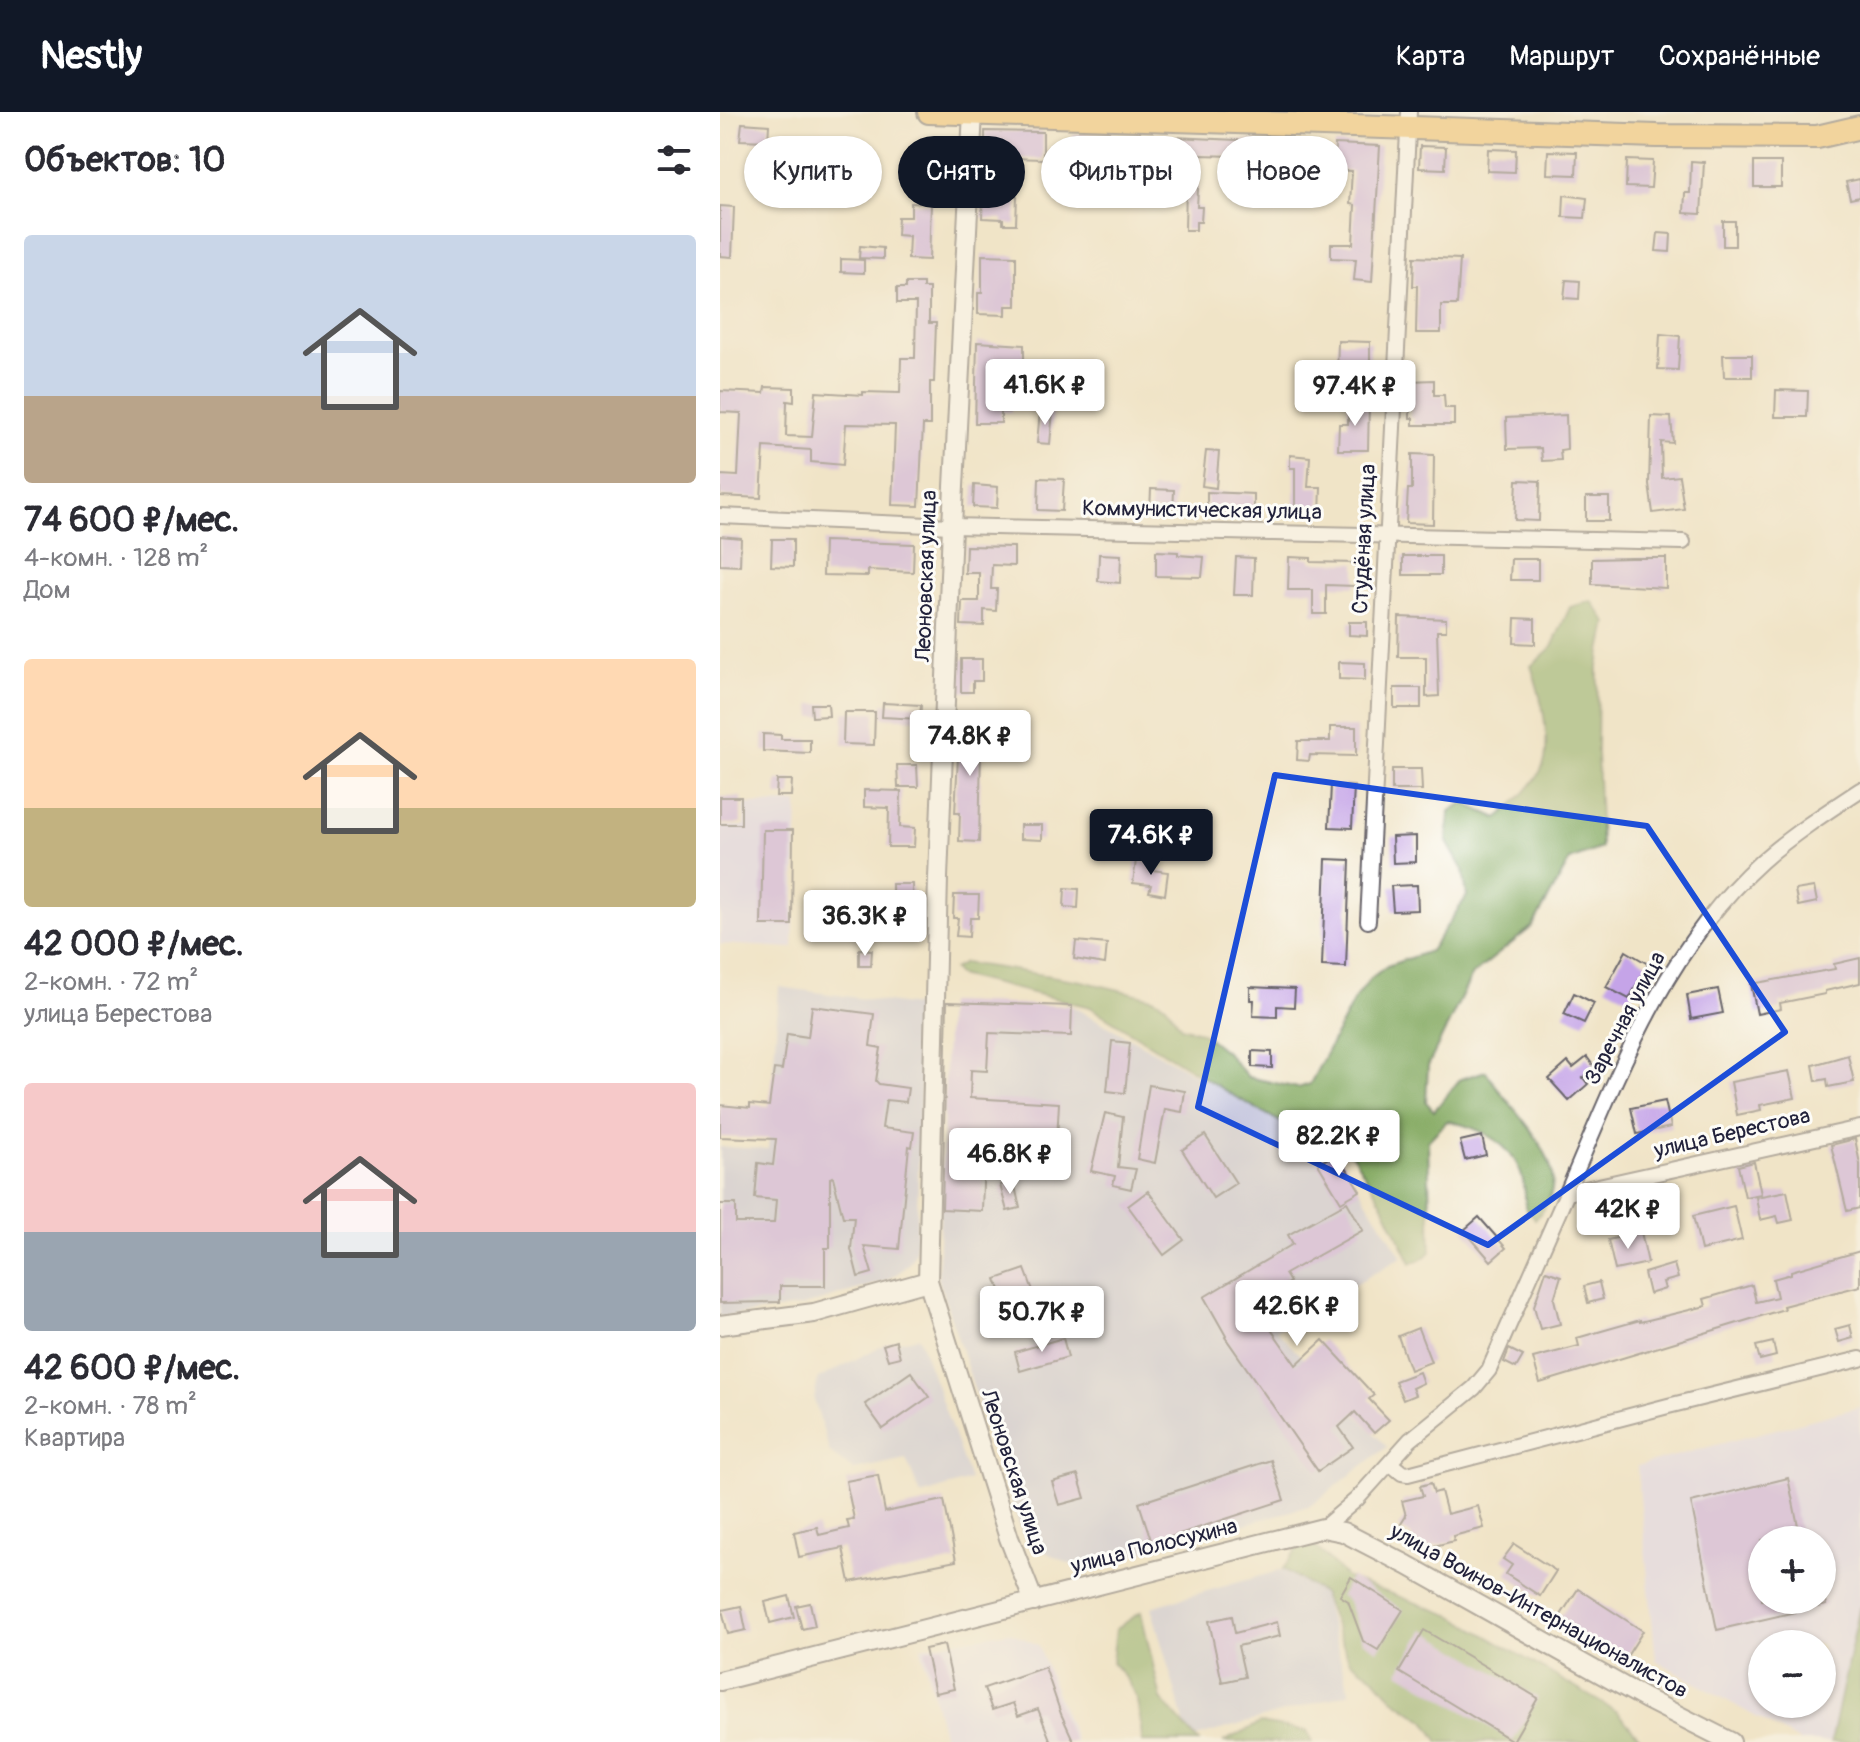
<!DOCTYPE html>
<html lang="ru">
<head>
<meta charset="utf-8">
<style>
	:root { --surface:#fff; --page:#f7f7f7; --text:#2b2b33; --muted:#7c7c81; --accent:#111827 }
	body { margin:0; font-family:Pangolin,sans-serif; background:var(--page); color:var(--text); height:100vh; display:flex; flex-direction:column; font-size:30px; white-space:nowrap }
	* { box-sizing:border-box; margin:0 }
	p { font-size:26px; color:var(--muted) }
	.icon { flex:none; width:44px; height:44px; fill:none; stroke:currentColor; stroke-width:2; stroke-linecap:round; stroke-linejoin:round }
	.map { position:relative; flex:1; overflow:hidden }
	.drawer { display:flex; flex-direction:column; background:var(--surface); width:720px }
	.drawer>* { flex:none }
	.guide { position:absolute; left:24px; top:24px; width:760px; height:72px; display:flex; gap:16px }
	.tools { position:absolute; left:1028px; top:1414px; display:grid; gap:16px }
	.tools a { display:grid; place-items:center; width:88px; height:88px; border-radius:50%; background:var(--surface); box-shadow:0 2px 6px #0004; font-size:40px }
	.price { position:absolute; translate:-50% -68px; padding:0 18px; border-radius:8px; background:#fff; color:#222; font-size:26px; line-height:52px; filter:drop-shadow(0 2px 4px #0008) }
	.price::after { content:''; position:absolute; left:50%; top:48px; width:24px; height:18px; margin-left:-12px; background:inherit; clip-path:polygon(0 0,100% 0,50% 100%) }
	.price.on { background:var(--accent); color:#fff }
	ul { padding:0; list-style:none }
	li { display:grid; align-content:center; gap:16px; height:424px; padding:0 24px }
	li span { display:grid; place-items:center; height:248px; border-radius:8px; color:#555 }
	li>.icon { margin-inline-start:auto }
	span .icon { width:144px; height:144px; fill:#fffc; stroke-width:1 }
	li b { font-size:34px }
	h2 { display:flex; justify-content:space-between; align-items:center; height:96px; padding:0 24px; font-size:34px }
	.pill { padding:0 28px; border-radius:36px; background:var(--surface); box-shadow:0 2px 6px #0004; font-size:28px; line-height:72px }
	.pill.on { background:var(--accent); color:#fff }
	header { display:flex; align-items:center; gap:48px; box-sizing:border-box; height:112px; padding:0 40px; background:var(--accent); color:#fff }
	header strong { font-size:38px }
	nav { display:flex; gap:44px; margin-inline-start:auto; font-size:28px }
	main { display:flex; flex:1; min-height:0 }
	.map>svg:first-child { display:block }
	.built { fill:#dbd6f7; fill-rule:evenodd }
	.industrial { fill:#c1c2dd }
	.forest { fill:#82a85e; stroke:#52654c; stroke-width:2 }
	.building { fill:#c5a4e8 }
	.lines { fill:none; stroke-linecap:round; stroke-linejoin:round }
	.minor-casing { stroke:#6a666c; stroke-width:18 }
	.tertiary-casing { stroke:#6a666c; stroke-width:22 }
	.primary-casing { stroke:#6a666c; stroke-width:26 }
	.minor { stroke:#fff; stroke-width:14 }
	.tertiary { stroke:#fff; stroke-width:18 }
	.primary { stroke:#f4c26a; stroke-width:22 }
	.marked { fill:none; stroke:#1d4ed8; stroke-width:6; stroke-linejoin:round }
	.labels { text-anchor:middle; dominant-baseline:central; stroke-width:6; stroke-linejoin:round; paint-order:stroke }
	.street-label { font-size:22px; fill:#22223b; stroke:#fdfcf7 }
</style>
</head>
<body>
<header>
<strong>Nestly</strong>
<nav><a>Карта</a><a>Маршрут</a><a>Сохранённые</a></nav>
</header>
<main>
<section class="drawer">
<h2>Объектов: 10<svg class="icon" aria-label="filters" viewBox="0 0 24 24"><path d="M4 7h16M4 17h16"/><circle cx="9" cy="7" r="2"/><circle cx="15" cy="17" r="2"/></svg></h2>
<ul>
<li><span style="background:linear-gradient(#c9d6e8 65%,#b9a48a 0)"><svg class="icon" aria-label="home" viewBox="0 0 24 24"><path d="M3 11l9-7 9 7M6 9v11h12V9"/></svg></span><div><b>74 600 ₽/мес.</b><p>4-комн. · 128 m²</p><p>Дом</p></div></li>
<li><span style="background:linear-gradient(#ffd9b3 60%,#c2b280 0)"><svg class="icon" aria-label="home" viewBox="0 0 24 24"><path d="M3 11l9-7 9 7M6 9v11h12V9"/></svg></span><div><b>42 000 ₽/мес.</b><p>2-комн. · 72 m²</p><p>улица Берестова</p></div></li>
<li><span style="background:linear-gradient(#f6c9c9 60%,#9aa5b1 0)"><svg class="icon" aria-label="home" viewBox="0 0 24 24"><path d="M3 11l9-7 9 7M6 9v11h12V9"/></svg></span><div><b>42 600 ₽/мес.</b><p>2-комн. · 78 m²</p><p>Квартира</p></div></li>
</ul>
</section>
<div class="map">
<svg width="1140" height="1630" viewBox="0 0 1140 1630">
	<rect width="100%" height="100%" fill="#fdfcf7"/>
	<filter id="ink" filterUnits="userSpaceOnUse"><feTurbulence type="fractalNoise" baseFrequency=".0125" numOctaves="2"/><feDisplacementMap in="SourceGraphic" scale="16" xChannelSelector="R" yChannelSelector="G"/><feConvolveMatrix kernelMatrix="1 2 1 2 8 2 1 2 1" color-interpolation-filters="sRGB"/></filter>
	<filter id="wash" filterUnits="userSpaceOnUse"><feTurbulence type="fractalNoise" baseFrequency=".006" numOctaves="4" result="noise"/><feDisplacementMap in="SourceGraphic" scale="32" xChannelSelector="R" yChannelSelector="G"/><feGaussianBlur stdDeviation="1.8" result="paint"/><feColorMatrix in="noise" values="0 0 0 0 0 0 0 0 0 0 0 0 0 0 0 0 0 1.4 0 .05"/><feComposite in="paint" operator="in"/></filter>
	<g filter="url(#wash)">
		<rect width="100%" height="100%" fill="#f0e4c7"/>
		<g class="built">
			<polygon points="78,691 73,836 0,832 0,714 24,714 25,692"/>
			<path d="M1140 1295V1494L1111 1630H1080L936 1548 917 1354ZM1042 1428H1102V1488H1042ZM1042 1532H1102V1592H1042Z"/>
			<polygon points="290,1520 318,1533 356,1630 225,1630 201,1535"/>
		</g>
		<g class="industrial">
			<polygon points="59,875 203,895 196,1137 190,1150 181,1159 165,1169 80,1195 0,1205 0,1035 48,1037"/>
			<polygon points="227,890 352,894 617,1041 682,1145 556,1218 667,1335 590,1394 360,1457 305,1430 273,1337 278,1327 275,1317 265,1310 218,1166"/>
			<polygon points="199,1225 250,1368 201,1383 186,1347 134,1358 110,1341 94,1288 98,1267 163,1233"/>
			<polygon points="593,1449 630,1581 469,1627 431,1495"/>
		</g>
		<g class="forest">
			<path d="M872 489 887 511 878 554 877 641 881 736 850 748 813 814 752 863 708 954 706 990 714 999 740 967 766 959C790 1001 867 1057 815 1107L805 1095C808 1043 774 1018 727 1009L708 1029 711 1140 700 1148 691 1151 662 1091 632 1042 593 1028 512 983 370 895 238 863 233 857 244 851 280 856 362 869 433 886 446 893 461 915 481 920 506 940 528 965 578 976 590 972 634 888 651 866 667 854 710 839 747 784 743 758 727 730 730 699 743 691 777 706C792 695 821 666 825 648 830 618 820 581 811 554L832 535 850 495Z"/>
			<polygon points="579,1434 595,1434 627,1466 733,1504 897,1600 924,1630 719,1630 705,1609 673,1587 656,1567 629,1548 602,1481 563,1457"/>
			<polygon points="1140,1494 1140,1630 1111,1630"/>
			<path d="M421 1500 441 1587 479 1630H422C420 1593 418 1578 392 1550L396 1517Z"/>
			<polygon points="540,1611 587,1619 592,1630 503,1630"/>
		</g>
		<g id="blocks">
			<g class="building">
				<polygon points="22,11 49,13 48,29 20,28"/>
				<polygon points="265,19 323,20 323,47 290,46 290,57 277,57 277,45 265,45"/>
				<polygon points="353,22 395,22 395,57 358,57 359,40 353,40"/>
				<polygon points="454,25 537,29 536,44 545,44 543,78 513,76 515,44 480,43 477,95 482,95 481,110 476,110 476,118 465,118 466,74 451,73"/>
				<polygon points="615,32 660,34 652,170 634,168 636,147 611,146 611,132 633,132 635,93 630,92 632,59 614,58"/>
				<polygon points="700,34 726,35 725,57 699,56"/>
				<polygon points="768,37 796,38 795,60 767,59"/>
				<polygon points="828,39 857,40 856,63 827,62"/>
				<polygon points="907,48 933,49 931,76 906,75"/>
				<polygon points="971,49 984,50 981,102 964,101 965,81 970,81"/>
				<rect x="1034" y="50" width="27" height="25"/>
				<polygon points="82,51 98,52 97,67 103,68 103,70 139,71 139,83 78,81"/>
				<polygon points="1140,67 1140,85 1130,87 1126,70"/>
				<polygon points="263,83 297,84 296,112 283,112 283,107 262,106"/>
				<polygon points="844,83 867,86 865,106 843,105"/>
				<polygon points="191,91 211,92 209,148 188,147 189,124 177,123 178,105 191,105"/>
				<polygon points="0,94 14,95 12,145 0,144"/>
				<rect x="1003" y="109" width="12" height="25"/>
				<polygon points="938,121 951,122 950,140 936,139"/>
				<polygon points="140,134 163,136 163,147 139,146"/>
				<polygon points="262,143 296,144 296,194 286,194 286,203 258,202 258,181 262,181"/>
				<polygon points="694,145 740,147 737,193 721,193 721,221 696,221 697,174 693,174"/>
				<polygon points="121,147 144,148 144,161 121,160"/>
				<polygon points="846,168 860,169 859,187 844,186"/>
				<polygon points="186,171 203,171 203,176 209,176 209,211 216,211 214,270 210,270 210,313 203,313 199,394 172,393 175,313 126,312 123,353 91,350 91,338 44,335 41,386 0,384 0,363 18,364 21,301 0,300 0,279 44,281 45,275 74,276 74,290 67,289 66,324 92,325 96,280 143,283 143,280 180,281 181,246 195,246 196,191 177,191 177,176 186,176"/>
				<polygon points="940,222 960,224 958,258 938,257"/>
				<polygon points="618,229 650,230 650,266 617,265"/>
				<polygon points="257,230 304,233 304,251 291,251 291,300 281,300 281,311 255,311"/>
				<polygon points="1003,243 1032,243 1032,265 1004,265"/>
				<polygon points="714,268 714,283 724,283 725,296 734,296 734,313 693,313 693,306 690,306 690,269"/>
				<polygon points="1056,278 1088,279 1087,305 1055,305"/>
				<polygon points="628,290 649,290 648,338 618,338 619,312 628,312"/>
				<polygon points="320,298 333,299 330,332 317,331"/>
				<polygon points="846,303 847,337 840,338 841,348 822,349 821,336 787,337 786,306"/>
				<polygon points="931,304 951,305 953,331 941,330 942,366 959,364 964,397 933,401 929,372"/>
				<polygon points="486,339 499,340 496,376 482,374"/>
				<polygon points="692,342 714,343 713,412 686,411 688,377 692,377"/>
				<polygon points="570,343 590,345 588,375 601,375 600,402 575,402 575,356 570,356"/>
				<polygon points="319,366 344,367 342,399 318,398"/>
				<polygon points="797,368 820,369 819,409 795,408"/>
				<polygon points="254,373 278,375 277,396 253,395"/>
				<polygon points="431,377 454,378 453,401 430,399"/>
				<polygon points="487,380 534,382 534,408 487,406"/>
				<rect x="866" y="385" width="23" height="24"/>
				<polygon points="0,424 21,426 20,454 0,453"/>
				<polygon points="52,427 73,427 73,455 51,454"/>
				<polygon points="104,429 194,432 193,460 148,458 148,464 103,463"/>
				<polygon points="246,434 294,435 294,454 272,453 271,477 277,477 276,499 264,498 264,514 241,513 242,489 259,489 259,461 245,461"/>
				<polygon points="436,439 458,440 458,443 484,445 482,465 436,464"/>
				<polygon points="379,442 401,443 400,471 378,469"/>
				<rect x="683" y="444" width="38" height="19"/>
				<polygon points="516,445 534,446 533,483 514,483"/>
				<polygon points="569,445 591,446 591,450 636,451 636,474 606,473 606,502 593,502 593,478 568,478"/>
				<polygon points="911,446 946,446 946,476 872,472 872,447"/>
				<polygon points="791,447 818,447 818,468 790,468"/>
				<polygon points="679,505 726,507 726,519 717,519 719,584 706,585 706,545 678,545"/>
				<polygon points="795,506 815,507 815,532 794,531"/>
				<polygon points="629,510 647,510 647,524 629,523"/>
				<polygon points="241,547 262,547 262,569 253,569 253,580 241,580"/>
				<polygon points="619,550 645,551 645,568 619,567"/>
				<rect x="674" y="576" width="27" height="20"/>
				<polygon points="163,591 201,593 200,607 162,605"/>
				<polygon points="91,592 108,592 109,604 92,605"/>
				<polygon points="124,600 155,600 154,633 123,632"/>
				<polygon points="240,607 266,608 265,639 261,639 259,730 239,729 240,701 235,701"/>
				<polygon points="610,615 636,615 636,644 590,643 589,649 577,648 578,629 610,629"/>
				<polygon points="43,622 61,623 61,627 90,627 90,641 43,639"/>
				<polygon points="177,653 197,653 198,675 178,675"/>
				<polygon points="672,657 701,657 702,678 672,678"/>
				<polygon points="57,668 72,668 71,684 56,684"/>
				<polygon points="611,673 634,674 632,716 609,715"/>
				<polygon points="144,678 181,679 180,715 195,716 194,735 168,735 169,696 144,695"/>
				<rect x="0" y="685" width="21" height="27"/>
				<polygon points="300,713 322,713 322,728 300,727"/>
				<polygon points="43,718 73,718 72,813 41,813"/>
				<polygon points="696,724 696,750 673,751 672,725"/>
				<polygon points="606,747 630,748 626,855 602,854"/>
				<polygon points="416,748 432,751 431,758 448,760 445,783 429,780 431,773 413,771"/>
				<polygon points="172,772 192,772 193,815 173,815"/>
				<polygon points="697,773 698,798 673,799 671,774"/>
				<polygon points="1094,775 1097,790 1078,794 1075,778"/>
				<polygon points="345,776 359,777 358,796 344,795"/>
				<polygon points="234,783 259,783 258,806 250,806 249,825 236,824 238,806 233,806"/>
				<polygon points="356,829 387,832 385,852 354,847"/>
				<polygon points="139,837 152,838 151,854 139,854"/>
				<polygon points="906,839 928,852 909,887 886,875"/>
				<polygon points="1140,846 1140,871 1105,879 1105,882 1060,891 1061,897 1037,902 1031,872 1115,857 1114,852"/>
				<polygon points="530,875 575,877 574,895 557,894 557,905 533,904 534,888 530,888"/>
				<polygon points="998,877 1003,901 971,907 967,883"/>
				<polygon points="854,881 874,891 864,911 844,902"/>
				<polygon points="227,890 352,894 351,924 269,921 267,959 251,958 250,986 339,991 336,1046 272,1042 265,1017 262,1099 222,1097"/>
				<polygon points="92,894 154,902 150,934 161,936 156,969 159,972 188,976 186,990 166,988 162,1016 194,1020 192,1035 189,1034 179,1137 144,1134 152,1161 138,1165 131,1137 134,1105 123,1105 113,1065 110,1066 110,1136 105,1136 105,1174 60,1174 60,1190 0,1191 0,1092 16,1092 16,1111 54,1111 56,1088 35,1086 38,1051 53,1053 56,1027 0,1025 0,993 30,996 30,992 49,994 54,957 62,958 67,922 88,925"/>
				<polygon points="392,929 410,931 405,981 387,979"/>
				<polygon points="532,939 552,940 552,956 532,955"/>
				<polygon points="1128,943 1134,970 1108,975 1107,967 1096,969 1093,953"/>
				<polygon points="867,945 875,956 863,966 868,972 849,989 829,967 848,950 853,956"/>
				<polygon points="1069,959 1075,986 1040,993 1041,998 1017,1003 1011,970"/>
				<polygon points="429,973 465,979 462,1000 445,997 435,1051 417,1047"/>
				<polygon points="945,989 951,1015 917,1022 911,996"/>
				<polygon points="385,1001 403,1005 398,1055 416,1057 411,1077 393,1073 395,1064 371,1059"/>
				<polygon points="485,1023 516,1071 493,1086 462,1038"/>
				<polygon points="762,1024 766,1043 745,1048 740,1029"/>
				<polygon points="1135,1027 1140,1052 1140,1096 1127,1099 1111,1033"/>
				<polygon points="617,1041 640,1079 621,1090 598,1052"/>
				<polygon points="1034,1050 1041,1082 1025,1085 1018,1054"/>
				<polygon points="294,1070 300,1096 287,1099 280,1073"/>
				<polygon points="428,1079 464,1128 444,1143 408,1094"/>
				<polygon points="1067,1079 1073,1108 1059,1111 1057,1104 1040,1108 1036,1085"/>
				<polygon points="627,1090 643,1118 565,1162 570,1170 533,1192 576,1253 603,1228 654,1283 649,1287 669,1308 654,1321 635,1300 619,1315 633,1335 598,1359 505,1225 506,1224 484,1185 573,1132 568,1123"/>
				<polygon points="1014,1094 1022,1128 981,1138 973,1104"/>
				<polygon points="759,1105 786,1136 771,1149 744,1118"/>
				<polygon points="921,1120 928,1151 895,1158 888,1128"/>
				<polygon points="1140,1139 1140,1174 1063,1194 1064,1197 820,1271 813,1246 859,1234 857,1226 920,1208 920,1210 986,1194 984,1187 1032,1173 1036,1190 1057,1185 1053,1167 1071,1162 1071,1159"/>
				<polygon points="954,1152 958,1166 943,1170 945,1177 929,1182 924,1161"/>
				<polygon points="305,1157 321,1200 292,1210 276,1167"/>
				<polygon points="826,1159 841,1164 834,1187 840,1212 820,1217 814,1194"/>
				<polygon points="879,1170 883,1187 868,1191 864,1174"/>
				<polygon points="1130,1213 1133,1226 1119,1230 1115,1217"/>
				<polygon points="698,1216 711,1250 690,1258 678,1224"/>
				<polygon points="343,1226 348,1245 300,1259 295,1240"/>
				<polygon points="176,1229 180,1245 168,1248 163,1233"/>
				<polygon points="1053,1230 1056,1244 1040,1248 1036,1234"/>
				<polygon points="789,1237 803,1244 796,1256 784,1250"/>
				<polygon points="191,1260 209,1285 163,1317 145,1292"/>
				<polygon points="699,1260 703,1271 692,1276 695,1283 683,1288 675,1269"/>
				<polygon points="551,1348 564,1388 432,1431 419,1391"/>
				<polygon points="158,1363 165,1400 224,1388 236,1449 130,1470 123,1436 79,1445 74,1420 97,1415 99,1423 129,1416 127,1408 134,1407 126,1369"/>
				<polygon points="358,1363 365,1386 339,1393 332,1370"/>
				<polygon points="1068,1366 1081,1428 1042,1428 1042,1488 1105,1488 1106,1493 997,1518 971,1390"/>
				<polygon points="711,1371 714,1381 721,1379 727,1402 758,1394 764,1416 733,1424 734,1429 695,1439 691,1423 679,1415 686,1404 682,1389 703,1384 700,1374"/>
				<polygon points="794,1432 836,1459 820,1484 786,1462 792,1453 783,1447"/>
				<polygon points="631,1465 683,1498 658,1538 643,1529 628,1489 620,1484"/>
				<polygon points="858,1477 923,1519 902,1552 837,1509"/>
				<polygon points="69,1484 74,1505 50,1511 45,1490"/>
				<polygon points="90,1491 95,1514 82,1517 76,1494"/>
				<polygon points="21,1494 26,1518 8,1522 2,1498"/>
				<polygon points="512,1504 515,1521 557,1510 560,1524 518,1534 525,1565 502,1570 489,1509"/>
				<polygon points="704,1518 818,1586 793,1629 679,1560"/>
				<polygon points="224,1533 234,1577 215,1581 205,1537"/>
				<polygon points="325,1555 341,1602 354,1630 331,1630 318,1597 298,1604 293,1591 272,1598 264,1576"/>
			</g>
		</g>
	</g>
	<g filter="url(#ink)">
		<use href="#blocks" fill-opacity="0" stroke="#6a666c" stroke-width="2"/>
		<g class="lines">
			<g class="minor-casing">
				<g id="minor">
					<polyline points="0,404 232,414 963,430"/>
					<polyline points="648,809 689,0"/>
					<polyline points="847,1081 1140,1016"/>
					<polyline points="671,1352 682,1361 688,1362 948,1294 1140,1247"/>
					<path d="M603 1416 637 1387 690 1328 754 1276 769 1258C795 1199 821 1140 847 1081 897 964 945 836 1042 749 1070 724 1108 699 1140 678"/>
				</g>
			</g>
			<g class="tertiary-casing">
				<g id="tertiary">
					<polyline points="253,0 232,414 218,766 208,1169 289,1426 314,1490"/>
					<polyline points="0,1213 94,1201 208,1169"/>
					<polyline points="0,1569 603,1416 623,1420 687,1453 926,1587 1011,1630"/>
				</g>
			</g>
			<g class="primary-casing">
				<polyline id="primary" points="209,0 937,24 1097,25 1140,15"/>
			</g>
			<use href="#minor" class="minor"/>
			<use href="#tertiary" class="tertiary"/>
			<use href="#primary" class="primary"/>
		</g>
	</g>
	<path d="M0 0H1140V1630H0ZM555 663 927 714 1065 920 768 1133 478 995Z" fill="#f0e4c7" fill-opacity=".55" fill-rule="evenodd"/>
	<path class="marked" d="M555 663 927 714 1065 920 768 1133 478 995Z"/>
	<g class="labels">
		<g class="street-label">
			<text transform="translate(482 398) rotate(1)">Коммунистическая улица</text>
			<text transform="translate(644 427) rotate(-87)">Студёная улица</text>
			<text transform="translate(206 464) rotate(-88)">Леоновская улица</text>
			<text transform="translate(905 906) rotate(-62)">Заречная улица</text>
			<text transform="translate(1012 1021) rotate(-13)">улица Берестова</text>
			<text transform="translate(294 1360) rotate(72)">Леоновская улица</text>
			<text transform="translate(434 1434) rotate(-14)">улица Полосухина</text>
			<text transform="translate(819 1499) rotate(29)">улица Воинов-Интернационалистов</text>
		</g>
	</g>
</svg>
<div class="tools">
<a>+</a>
<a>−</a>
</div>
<b class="price" style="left:325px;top:315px">41.6K ₽</b>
<b class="price" style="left:635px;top:316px">97.4K ₽</b>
<b class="price" style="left:250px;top:666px">74.8K ₽</b>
<b class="price on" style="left:431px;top:765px">74.6K ₽</b>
<b class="price" style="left:145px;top:846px">36.3K ₽</b>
<b class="price" style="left:619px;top:1066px">82.2K ₽</b>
<b class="price" style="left:290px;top:1084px">46.8K ₽</b>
<b class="price" style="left:908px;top:1139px">42K ₽</b>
<b class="price" style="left:577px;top:1236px">42.6K ₽</b>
<b class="price" style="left:322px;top:1242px">50.7K ₽</b>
<div class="guide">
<a class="pill">Купить</a>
<a class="pill on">Снять</a>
<a class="pill">Фильтры</a>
<a class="pill">Новое</a>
</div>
</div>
</main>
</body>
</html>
